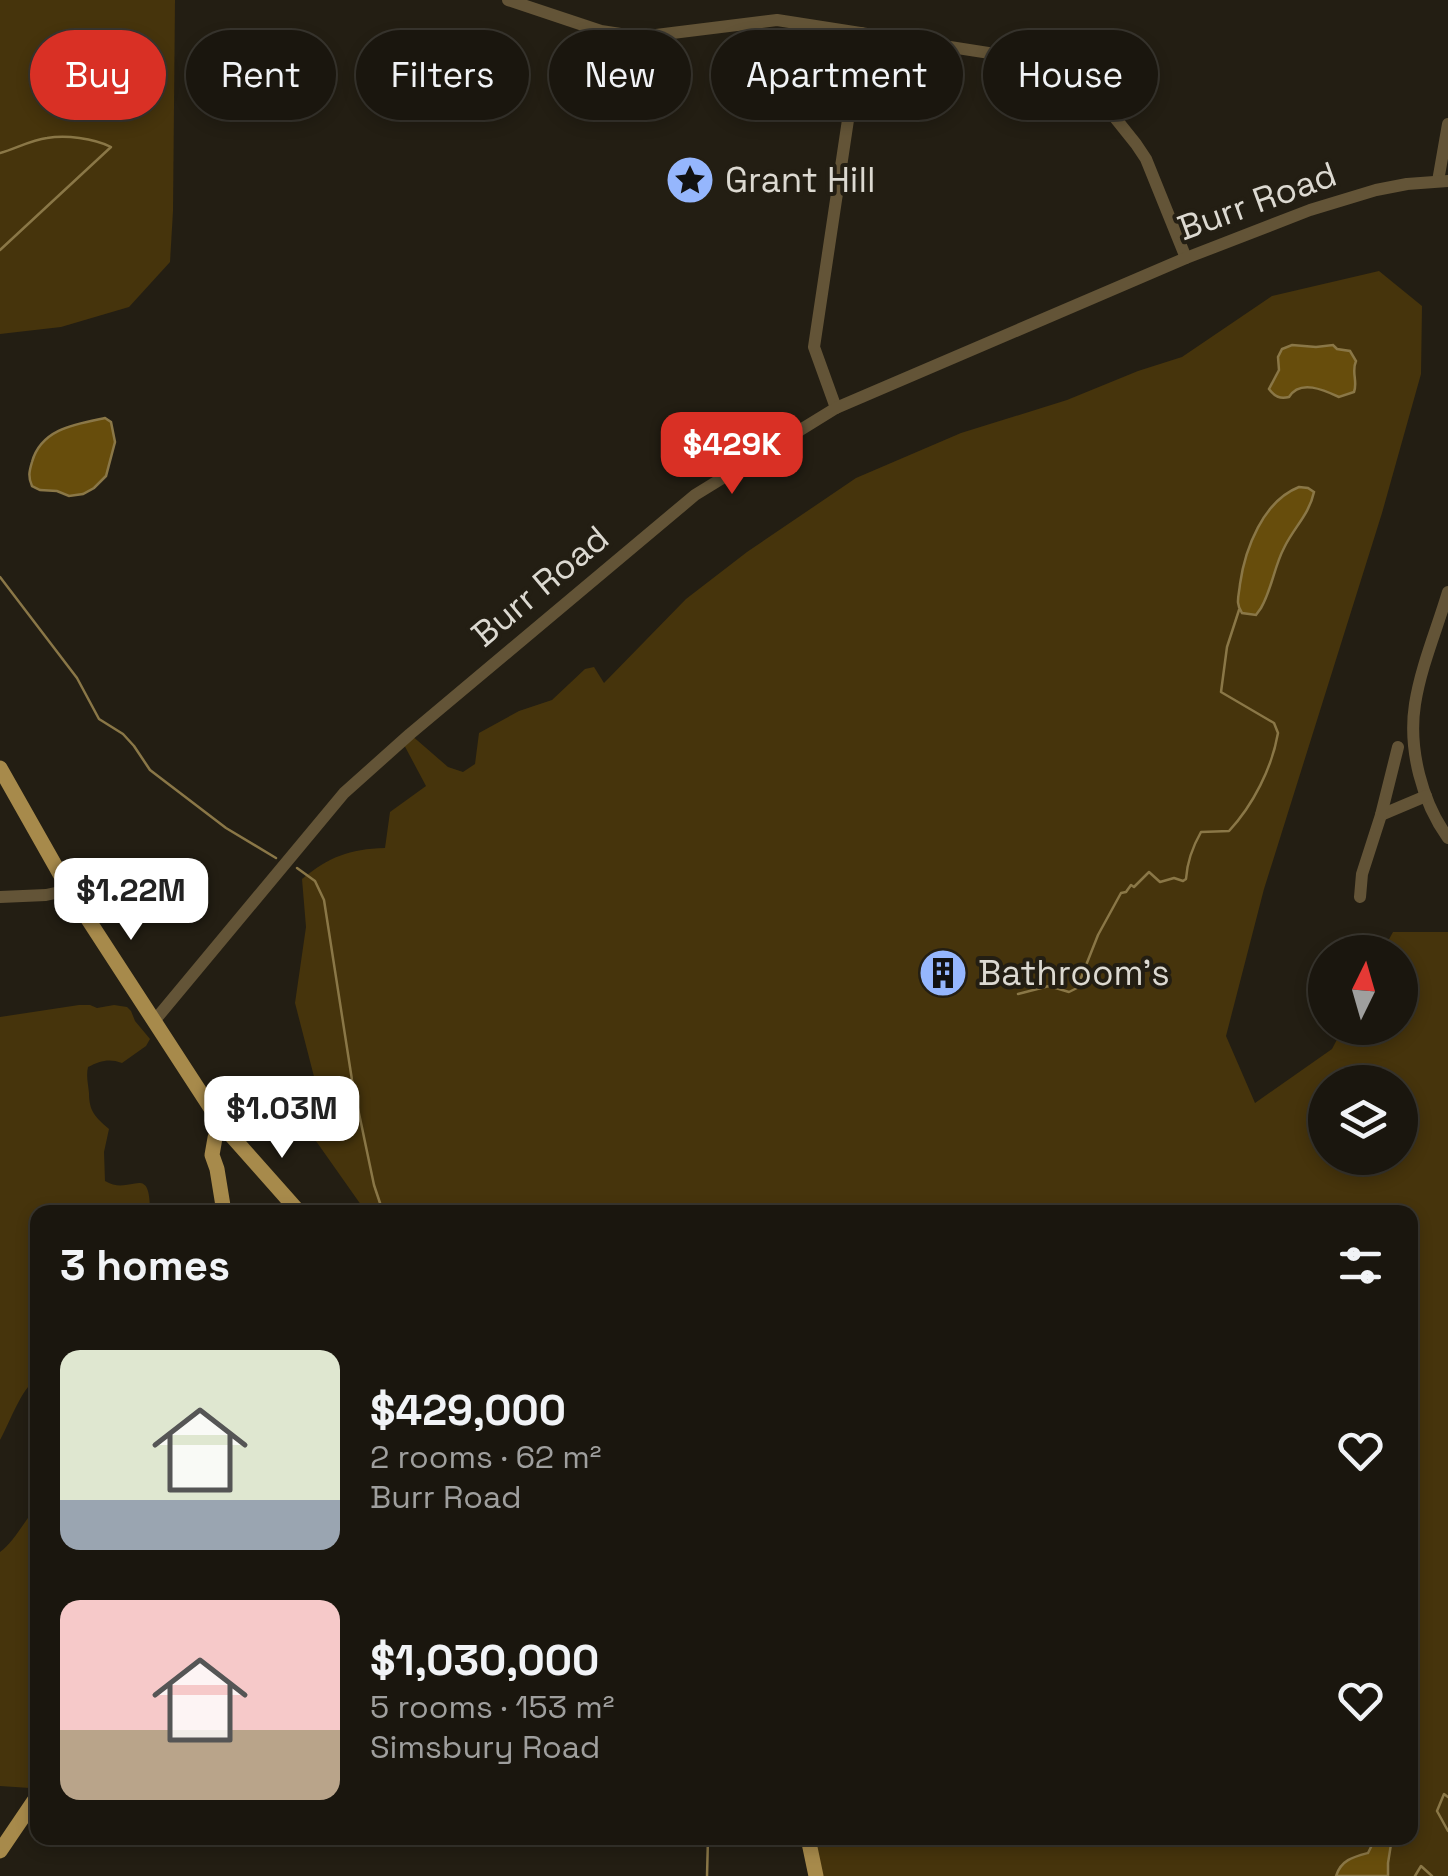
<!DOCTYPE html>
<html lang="en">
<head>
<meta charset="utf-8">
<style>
	:root { --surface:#1a160e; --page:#231f17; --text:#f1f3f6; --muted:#9f9f9e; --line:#38352e; --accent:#d93025 }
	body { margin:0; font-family:"Space Grotesk",sans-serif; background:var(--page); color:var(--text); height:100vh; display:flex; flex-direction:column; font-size:38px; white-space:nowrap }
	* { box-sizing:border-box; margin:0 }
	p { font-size:32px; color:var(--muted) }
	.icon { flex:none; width:55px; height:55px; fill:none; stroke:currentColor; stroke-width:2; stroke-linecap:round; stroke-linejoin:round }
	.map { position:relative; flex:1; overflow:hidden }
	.side { position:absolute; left:30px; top:1205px; width:1388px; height:640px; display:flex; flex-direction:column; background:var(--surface); border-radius:20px; box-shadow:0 5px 15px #0003,0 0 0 2px var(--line) }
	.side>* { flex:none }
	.hud { position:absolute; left:30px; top:30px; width:1390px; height:90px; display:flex; gap:20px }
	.needle { width:65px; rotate:5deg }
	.fabs { position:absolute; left:1308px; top:935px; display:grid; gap:20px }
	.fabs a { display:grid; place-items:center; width:110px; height:110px; border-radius:50%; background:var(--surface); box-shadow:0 5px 15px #0003,0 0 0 2px var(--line); font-size:50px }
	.price { position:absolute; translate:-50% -85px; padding:0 22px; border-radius:20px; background:#fff; color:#222; font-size:32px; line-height:65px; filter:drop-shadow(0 2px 5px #0008) }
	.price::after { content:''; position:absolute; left:50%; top:60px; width:30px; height:22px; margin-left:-15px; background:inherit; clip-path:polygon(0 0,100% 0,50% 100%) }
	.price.current { background:var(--accent); color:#fff }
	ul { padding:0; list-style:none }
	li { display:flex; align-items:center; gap:30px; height:250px; padding:0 30px }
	li span { display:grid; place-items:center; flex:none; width:280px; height:200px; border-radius:20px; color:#555 }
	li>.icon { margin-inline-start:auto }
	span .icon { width:120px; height:120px; fill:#fffc; stroke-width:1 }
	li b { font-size:42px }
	h2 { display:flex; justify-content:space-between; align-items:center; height:120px; padding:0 30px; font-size:42px }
	.pill { padding:0 35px; border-radius:45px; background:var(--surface); box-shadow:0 5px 15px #0003,0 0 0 2px var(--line); font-size:35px; line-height:90px }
	.pill.current { background:var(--accent); color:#fff }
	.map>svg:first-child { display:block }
	.green { fill:#46340c; fill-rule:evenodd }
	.water { fill:#674d0c; stroke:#8a7747; stroke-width:2.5 }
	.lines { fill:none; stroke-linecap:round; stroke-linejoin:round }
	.stream { stroke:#8a7747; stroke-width:2.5 }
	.minor { stroke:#635437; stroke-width:12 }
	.major { stroke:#a78a4b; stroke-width:15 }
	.labels { text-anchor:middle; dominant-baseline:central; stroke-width:8; stroke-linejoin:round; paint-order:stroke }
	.poi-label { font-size:35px; fill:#dcd9d1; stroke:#231e13; text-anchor:start }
	.street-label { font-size:35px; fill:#dcd9d1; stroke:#231e13 }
</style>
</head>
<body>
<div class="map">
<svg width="1448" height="1876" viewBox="0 0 1448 1876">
	<rect width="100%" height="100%" fill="#231e13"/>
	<g class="green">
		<polygon points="0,0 175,0 173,211 170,262 129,307 61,327 0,334"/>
		<path d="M1379 271 1422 306 1421 374 1382 513 1264 889 1226 1036 1255 1103 1332 1049 1343 1028H1400V952H1382L1393 932H1448V1876H823L814 1838H1410V1212H366L304 1124 318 1092 295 1003 306 927 302 879C329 857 349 849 385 848L390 812 426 786 402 741 410 734 448 767 463 772 475 764 479 733 519 711 552 700 585 669 594 667 604 683 686 599 747 552 856 478 961 433 1067 400 1138 371 1182 357 1272 296ZM1325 1082H1400V1158H1325Z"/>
		<path d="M79 1005H90L97 1008 114 1005 127 1007 131 1011 135 1021 150 1039 146 1046 122 1063C109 1058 100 1061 88 1067 86 1076 88 1083 89 1093 89 1111 95 1117 109 1129L104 1152 105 1181C131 1197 150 1160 150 1212H38L37 1378C20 1391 11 1420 0 1440V1017Z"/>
		<path d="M37 1506V1777L30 1788 0 1786V1552C14 1542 25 1520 37 1506Z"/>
	</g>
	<g class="water">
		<path d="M1292 345 1316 347 1333 345 1337 349 1350 351 1356 361C1351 372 1358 381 1354 392L1339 397C1324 390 1300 379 1289 397 1280 399 1275 397 1269 389L1279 370 1278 357 1282 349Z"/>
		<path d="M105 418 111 422 115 442 106 476 94 488 83 494 69 496 57 491 40 490 32 486C28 477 29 472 32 462 41 429 75 424 105 418Z"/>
		<path d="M1299 487 1308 488 1314 492C1309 515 1294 527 1284 548 1274 567 1272 589 1261 608L1256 615 1242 613C1235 603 1239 596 1240 584 1245 549 1263 501 1299 487Z"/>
		<path d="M1371 1838H1392L1388 1863V1876H1336C1341 1860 1353 1857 1368 1853L1371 1847Z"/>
	</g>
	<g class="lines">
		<g class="stream">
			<path d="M0 153C15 149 31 140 47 138 66 135 93 138 111 147L0 250"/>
			<polyline points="0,577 77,678 99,719 123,734 134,746 150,770 226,828 276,858"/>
			<polyline points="297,868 315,881 324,900 352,1080 374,1185 383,1212"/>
			<path d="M1018 994 1049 986 1069 992 1077 988 1098 935 1121 893 1126 892 1131 885 1134 887 1149 872 1160 882 1174 878 1183 881 1186 879C1187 863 1193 846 1201 832L1229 831C1253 805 1272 768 1278 733L1274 723 1221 692 1227 647 1239 610"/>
			<polyline points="1448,1797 1444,1794 1437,1811 1448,1831"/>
			<polyline points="707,1876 708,1838"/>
			<polyline points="1415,1876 1421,1866 1432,1876"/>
		</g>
		<g class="minor">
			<polyline points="508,0 601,31 640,37 777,20 1047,62 1096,94 1136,144 1146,159 1186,258"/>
			<polyline points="1438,181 1448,124"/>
			<polyline points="836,408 814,347 861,33"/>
			<path d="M1448 592C1437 629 1421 666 1415 704 1408 749 1422 802 1448 838"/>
			<polyline points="1381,815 1426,796"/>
			<polyline points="0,897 46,895 69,890"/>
			<polyline points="1360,897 1362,874 1381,815 1398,747"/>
			<polyline points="155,1020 344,793 410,734 695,495 836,408 1186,258 1310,210 1376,190 1407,184 1448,181"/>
		</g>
		<g class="major">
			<polyline points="0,768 69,890 221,1124 299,1212"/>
			<polyline points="221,1124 215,1138 212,1155 217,1169 224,1212"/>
			<polyline points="808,1838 816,1876"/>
			<polyline points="0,1851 38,1795"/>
		</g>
	</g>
	<defs>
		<g id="sight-disc" transform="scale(2.5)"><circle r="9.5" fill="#95b6fd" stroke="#231e13"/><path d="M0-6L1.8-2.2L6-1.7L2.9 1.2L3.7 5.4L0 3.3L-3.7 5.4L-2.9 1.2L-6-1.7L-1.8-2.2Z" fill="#111"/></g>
		<g id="building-disc" transform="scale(2.5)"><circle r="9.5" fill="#95b6fd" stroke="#231e13"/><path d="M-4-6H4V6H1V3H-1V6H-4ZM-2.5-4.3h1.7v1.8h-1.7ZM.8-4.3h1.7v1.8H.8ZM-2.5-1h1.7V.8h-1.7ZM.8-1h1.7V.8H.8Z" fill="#111"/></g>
	</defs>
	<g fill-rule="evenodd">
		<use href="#sight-disc" x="690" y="180"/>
		<use href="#building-disc" x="943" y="973"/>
	</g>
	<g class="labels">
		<g class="poi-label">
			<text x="725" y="180">Grant Hill</text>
			<text x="978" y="973">Bathroom's</text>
		</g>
		<g class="street-label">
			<text transform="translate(1257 201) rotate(-20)">Burr Road</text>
			<text transform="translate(540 586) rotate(-40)">Burr Road</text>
		</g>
	</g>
</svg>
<div class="fabs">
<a><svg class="needle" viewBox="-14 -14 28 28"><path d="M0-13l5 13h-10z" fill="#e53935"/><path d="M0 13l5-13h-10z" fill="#9f9f9e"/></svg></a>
<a><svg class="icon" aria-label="layers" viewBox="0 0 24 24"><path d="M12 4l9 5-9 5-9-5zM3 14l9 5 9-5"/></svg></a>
</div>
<b class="price current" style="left:732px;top:497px">$429K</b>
<b class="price" style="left:131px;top:943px">$1.22M</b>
<b class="price" style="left:282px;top:1161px">$1.03M</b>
<div class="hud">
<a class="pill current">Buy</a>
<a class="pill">Rent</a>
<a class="pill">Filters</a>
<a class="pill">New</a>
<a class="pill">Apartment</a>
<a class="pill">House</a>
</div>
<section class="side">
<h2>3 homes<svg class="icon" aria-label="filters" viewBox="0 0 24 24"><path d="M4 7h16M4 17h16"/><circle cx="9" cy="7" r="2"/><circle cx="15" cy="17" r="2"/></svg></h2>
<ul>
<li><span style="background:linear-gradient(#dfe7d0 75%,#9aa5b1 0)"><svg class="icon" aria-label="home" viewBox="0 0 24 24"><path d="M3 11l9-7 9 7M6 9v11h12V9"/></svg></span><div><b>$429,000</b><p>2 rooms · 62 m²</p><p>Burr Road</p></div><svg class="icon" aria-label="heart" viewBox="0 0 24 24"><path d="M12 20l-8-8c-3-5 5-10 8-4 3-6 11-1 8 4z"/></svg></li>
<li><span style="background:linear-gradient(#f6c9c9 65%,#b9a48a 0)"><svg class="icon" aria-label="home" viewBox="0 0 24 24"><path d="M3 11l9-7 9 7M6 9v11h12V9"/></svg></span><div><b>$1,030,000</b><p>5 rooms · 153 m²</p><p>Simsbury Road</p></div><svg class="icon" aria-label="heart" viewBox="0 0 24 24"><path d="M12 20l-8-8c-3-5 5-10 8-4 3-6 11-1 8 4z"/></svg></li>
</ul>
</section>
</div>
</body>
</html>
